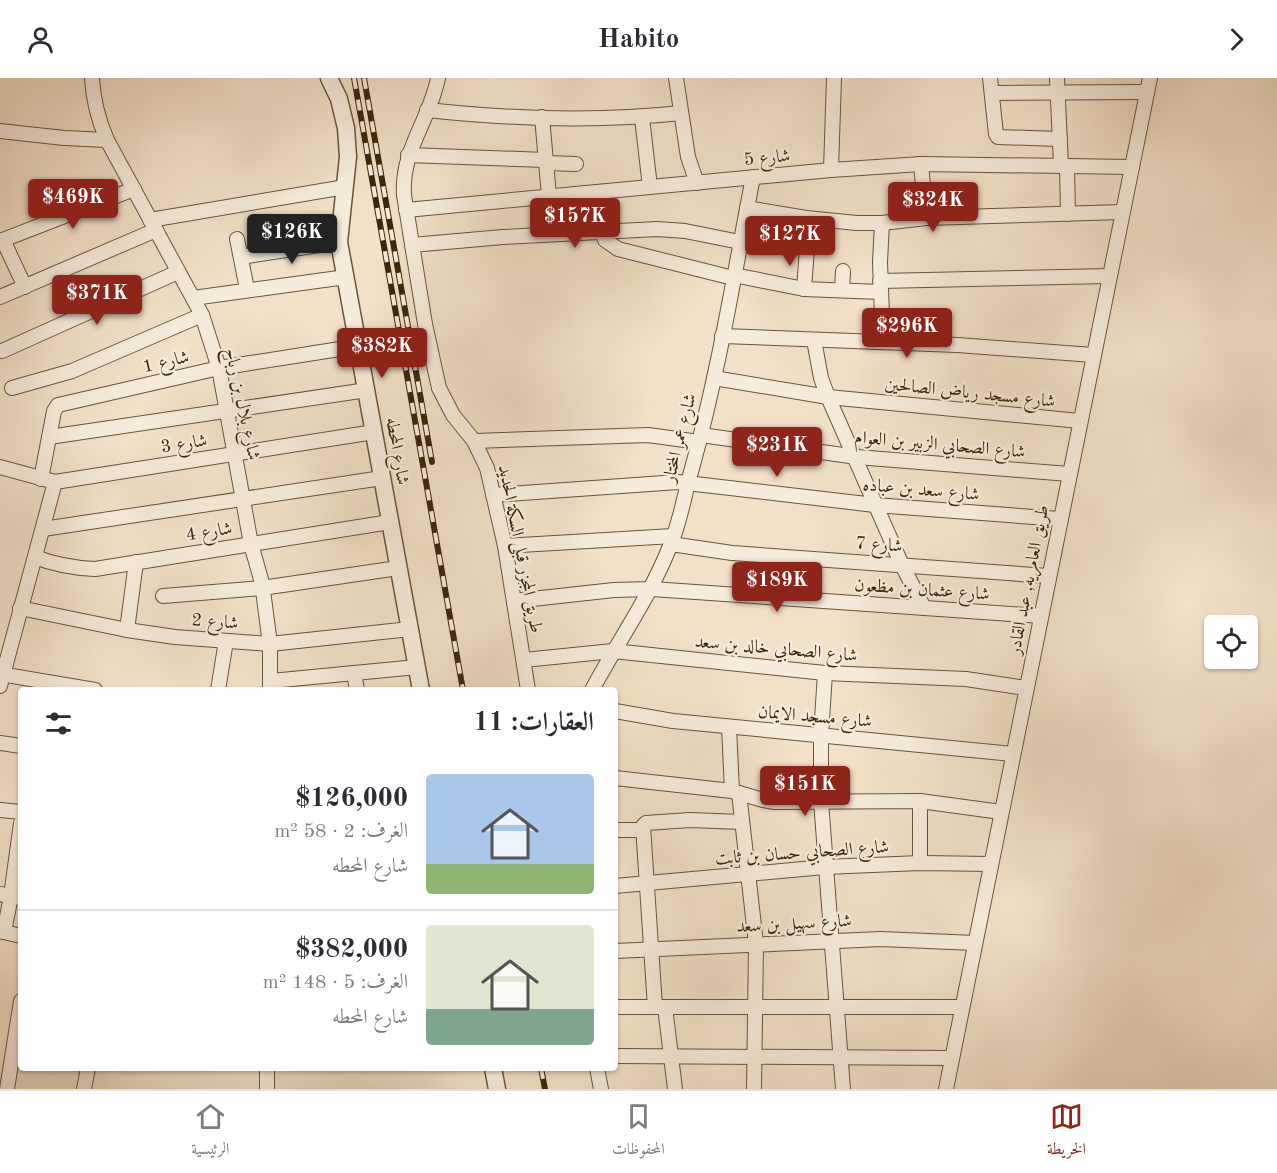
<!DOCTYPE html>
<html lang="ar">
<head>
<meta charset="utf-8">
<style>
	:root { --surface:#fff; --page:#f2f2f3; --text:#2b2b33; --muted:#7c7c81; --line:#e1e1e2; --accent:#8f2418 }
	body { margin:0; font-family:"Old Standard TT",Amiri,serif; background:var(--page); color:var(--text); direction:rtl; height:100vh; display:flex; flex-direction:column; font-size:22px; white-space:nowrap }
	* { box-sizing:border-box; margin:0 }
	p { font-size:20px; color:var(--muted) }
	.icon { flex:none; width:33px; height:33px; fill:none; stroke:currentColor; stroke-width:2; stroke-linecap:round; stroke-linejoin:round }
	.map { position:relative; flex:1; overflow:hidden; direction:ltr }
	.sheet { position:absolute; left:18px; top:609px; width:600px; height:384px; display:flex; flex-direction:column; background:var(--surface); border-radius:6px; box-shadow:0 2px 4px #0004; direction:rtl }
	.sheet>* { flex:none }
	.buttons { position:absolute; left:1204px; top:537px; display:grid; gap:12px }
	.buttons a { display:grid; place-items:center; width:54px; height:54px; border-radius:6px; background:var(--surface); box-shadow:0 2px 4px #0004; font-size:30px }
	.price { position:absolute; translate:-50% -51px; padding:0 14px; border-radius:6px; background:var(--accent); color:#fff; font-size:20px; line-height:39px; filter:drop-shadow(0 2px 3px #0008) }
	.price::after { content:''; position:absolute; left:50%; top:36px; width:18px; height:14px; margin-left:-9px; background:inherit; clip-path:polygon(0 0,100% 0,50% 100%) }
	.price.on { background:#222; color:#fff }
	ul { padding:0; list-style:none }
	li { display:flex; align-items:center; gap:18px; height:150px; padding:0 24px }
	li+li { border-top:2px solid var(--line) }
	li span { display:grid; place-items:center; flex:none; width:168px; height:120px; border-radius:6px; color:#555 }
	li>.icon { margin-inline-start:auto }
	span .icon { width:72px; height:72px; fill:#fffc; stroke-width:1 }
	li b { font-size:26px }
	h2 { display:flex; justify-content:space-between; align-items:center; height:72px; padding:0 24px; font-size:26px }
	header { display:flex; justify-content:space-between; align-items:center; height:78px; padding:0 24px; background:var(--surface); font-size:27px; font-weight:800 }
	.tab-bar { display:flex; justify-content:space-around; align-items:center; height:84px; border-top:2px solid var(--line); background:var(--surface); font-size:16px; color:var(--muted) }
	.tab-bar a { display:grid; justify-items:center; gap:3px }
	.tab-bar .on { color:var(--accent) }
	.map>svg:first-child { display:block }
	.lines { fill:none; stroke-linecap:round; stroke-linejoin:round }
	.minor-casing { stroke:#6a5538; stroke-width:16 }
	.tertiary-casing { stroke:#6a5538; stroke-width:19 }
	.minor { stroke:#f7ecdb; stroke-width:14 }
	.tertiary { stroke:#f7ecdb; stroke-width:16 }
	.rail-casing { stroke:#3c2609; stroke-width:6 }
	.rail { stroke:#f7ecdb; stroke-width:4; stroke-dasharray:11; stroke-linecap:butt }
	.labels { text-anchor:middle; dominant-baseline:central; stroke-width:4.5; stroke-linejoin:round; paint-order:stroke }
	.street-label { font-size:18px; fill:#3c2609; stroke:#f7ecdb }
</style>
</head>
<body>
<header><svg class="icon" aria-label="forward" viewBox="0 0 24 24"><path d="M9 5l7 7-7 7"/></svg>Habito<svg class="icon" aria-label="person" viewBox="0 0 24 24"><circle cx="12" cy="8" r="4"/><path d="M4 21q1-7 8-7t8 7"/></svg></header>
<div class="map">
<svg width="1277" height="1011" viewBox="0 0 1277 1011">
	<rect width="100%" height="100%" fill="#f2e1c7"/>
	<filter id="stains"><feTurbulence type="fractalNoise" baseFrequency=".00333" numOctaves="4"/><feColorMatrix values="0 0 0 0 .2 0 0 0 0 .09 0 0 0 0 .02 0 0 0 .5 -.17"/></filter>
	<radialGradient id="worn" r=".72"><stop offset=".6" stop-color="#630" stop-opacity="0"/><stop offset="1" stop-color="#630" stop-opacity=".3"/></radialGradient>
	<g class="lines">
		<g class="minor-casing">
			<g id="minor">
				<path d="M92 0C93 23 98 41 107 62L202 237 219 290 251 466 262 505 270 566V612"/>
				<path d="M438 0C430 42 401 72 404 117L425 246 439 310 453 337 474 363 487 390 505 468 528 612"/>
				<polyline points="676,0 688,79 697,105"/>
				<polyline points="990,0 996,56 998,59 1060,61"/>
				<polyline points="1057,0 1061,88"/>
				<polyline points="992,15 1147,14"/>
				<path d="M427 32C511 41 598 44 681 35"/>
				<polyline points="542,39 549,118"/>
				<polyline points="642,40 650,109"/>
				<polyline points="0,53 64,60 107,62"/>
				<polyline points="408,77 546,82"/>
				<polyline points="546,85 576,86"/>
				<polyline points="921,86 926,140"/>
				<polyline points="1067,88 1068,136"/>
				<polyline points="831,92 834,0"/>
				<polyline points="747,130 806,140 857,145 882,145 926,140 1122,134"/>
				<polyline points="406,132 831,92 921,86 1132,89"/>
				<polyline points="150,142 345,109"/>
				<polyline points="882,145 880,184 883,264"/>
				<polyline points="602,154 605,162 618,171 733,200"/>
				<polyline points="237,161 247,211"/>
				<polyline points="3,162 25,209"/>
				<polyline points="0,163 134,111"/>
				<polyline points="412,167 503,159 657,151 685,153 740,164"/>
				<polyline points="241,179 339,164"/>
				<polyline points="734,197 804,211 881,214"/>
				<polyline points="880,203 1109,198"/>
				<polyline points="804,211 807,170"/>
				<polyline points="842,212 843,193"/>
				<polyline points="0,219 156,152"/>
				<polyline points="193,220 346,199"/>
				<polyline points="722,258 957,267 1093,277"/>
				<polyline points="814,262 821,300 828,319 902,487 924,530"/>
				<polyline points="2,273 178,194"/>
				<polyline points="714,300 828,319 1080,343"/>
				<polyline points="12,310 72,293 202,237"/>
				<polyline points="701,357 857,379 1069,396"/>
				<polyline points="49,359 367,312"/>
				<polyline points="474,363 648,357 699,364"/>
				<polyline points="0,389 55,404 374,354"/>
				<polyline points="41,401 54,333 58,327 219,290 359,268"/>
				<polyline points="493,417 678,404 875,427 1060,441"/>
				<polyline points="43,451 382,400"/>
				<polyline points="671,466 732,475 1048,498"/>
				<polyline points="505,468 673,458"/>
				<path d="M35 479C55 487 73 490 95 491L390 444"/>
				<polyline points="163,518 262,510 398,490"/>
				<polyline points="514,523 614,512 652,511 1041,538"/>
				<polyline points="20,530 127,552 175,559 270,566 410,551"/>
				<polyline points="127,552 136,484"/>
				<polyline points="524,582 613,573 825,595 966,601 1026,610"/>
				<polyline points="354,595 357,612"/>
				<polyline points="825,595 821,657 821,723 843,1011"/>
				<polyline points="0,596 95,612"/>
				<polyline points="271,603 417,589"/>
				<polyline points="0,608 55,404"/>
				<polyline points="218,612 226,563"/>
				<path d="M592 612C618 563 650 519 670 468 680 445 684 418 691 394 718 297 734 198 753 99"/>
				<polyline points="615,633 673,643 1013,676"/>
				<polyline points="729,649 732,713"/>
				<polyline points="0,665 21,668"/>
				<polyline points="615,700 732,713 763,722 775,724 920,723 1001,734"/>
				<polyline points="739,715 756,866 754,1011"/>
				<polyline points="0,732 21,734"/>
				<polyline points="615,752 642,752"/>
				<polyline points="920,785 920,723"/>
				<polyline points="615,808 825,789 920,785 991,786"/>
				<polyline points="0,816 21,820"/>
				<polyline points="0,853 21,858"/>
				<polyline points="4,854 11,818 21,745"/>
				<polyline points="615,873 881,861 975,865"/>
				<polyline points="615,929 962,929"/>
				<polyline points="655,929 643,748 646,745 690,742 742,744"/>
				<polyline points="665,929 675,1011"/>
				<polyline points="615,978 952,980"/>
				<polyline points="267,990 267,1011"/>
				<polyline points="597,990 601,1011"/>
				<polyline points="7,1011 21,923"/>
				<polyline points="84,1011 88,990"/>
				<polyline points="946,1011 1150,0"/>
			</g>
		</g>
		<g class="tertiary-casing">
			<g id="tertiary">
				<polyline points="329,0 339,21 346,50 348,79 339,164 421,612"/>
				<polyline points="493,990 497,1011"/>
			</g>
		</g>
		<use href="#minor" class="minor"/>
		<use href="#tertiary" class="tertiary"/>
		<g class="rail-casing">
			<g id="rail">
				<polyline points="354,0 463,612"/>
				<polyline points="364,0 432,384"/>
				<polyline points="541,990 545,1011"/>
			</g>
		</g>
		<use href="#rail" class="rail"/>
	</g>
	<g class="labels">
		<g class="street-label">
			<text transform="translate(767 80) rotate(-5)">شارع 5</text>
			<text transform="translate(166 284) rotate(-13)">شارع 1</text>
			<text transform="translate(970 315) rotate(6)">شارع مسجد رياض الصالحين</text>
			<text transform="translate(242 326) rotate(78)">شارع بلال بن رباح</text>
			<text transform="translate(680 360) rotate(-76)">شارع عمر المختار</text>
			<text transform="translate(184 366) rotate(-9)">شارع 3</text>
			<text transform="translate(940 367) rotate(5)">شارع الصحابي الزبير بن العوام</text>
			<text transform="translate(397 373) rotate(80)">شارع المحطه</text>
			<text transform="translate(921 412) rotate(5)">شارع سعد بن عباده</text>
			<text transform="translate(209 454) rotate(-9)">شارع 4</text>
			<text transform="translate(879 467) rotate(4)">شارع 7</text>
			<text transform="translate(520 471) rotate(79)">طريق المجزر قبلى السكة الحديد</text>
			<text transform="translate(1029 502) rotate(-79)">طريق العامريه, عبد القادر</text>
			<text transform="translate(922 512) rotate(4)">شارع عثمان بن مظعون</text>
			<text transform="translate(215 544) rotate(4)">شارع 2</text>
			<text transform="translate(776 571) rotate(5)">شارع الصحابي خالد بن سعد</text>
			<text transform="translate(815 639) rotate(5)">شارع مسجد الايمان</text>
			<text transform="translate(802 775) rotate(-4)">شارع الصحابي حسان بن ثابت</text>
			<text transform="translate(794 846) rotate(-3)">شارع سهيل بن سعد</text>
		</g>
	</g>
	<rect width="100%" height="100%" filter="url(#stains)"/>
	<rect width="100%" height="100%" fill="url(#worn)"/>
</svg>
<div class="buttons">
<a><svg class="icon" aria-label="locate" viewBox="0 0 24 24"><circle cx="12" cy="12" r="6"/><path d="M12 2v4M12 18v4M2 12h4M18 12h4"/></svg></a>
</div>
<b class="price" style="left:73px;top:152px">$469K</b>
<b class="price" style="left:933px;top:155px">$324K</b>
<b class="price" style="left:575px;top:171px">$157K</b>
<b class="price on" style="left:292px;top:187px">$126K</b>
<b class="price" style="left:790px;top:189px">$127K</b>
<b class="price" style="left:97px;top:248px">$371K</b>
<b class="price" style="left:907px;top:281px">$296K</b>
<b class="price" style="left:382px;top:301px">$382K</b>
<b class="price" style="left:777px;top:400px">$231K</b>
<b class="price" style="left:777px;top:535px">$189K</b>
<b class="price" style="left:805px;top:739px">$151K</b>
<section class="sheet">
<h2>العقارات: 11<svg class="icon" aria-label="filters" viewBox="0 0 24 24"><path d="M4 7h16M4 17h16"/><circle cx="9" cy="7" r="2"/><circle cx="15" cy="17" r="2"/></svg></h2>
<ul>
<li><span style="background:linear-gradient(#a9c7e8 75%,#8fb573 0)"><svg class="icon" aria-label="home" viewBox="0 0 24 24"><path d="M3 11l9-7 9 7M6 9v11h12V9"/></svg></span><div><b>$126,000</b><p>الغرف: 2 · 58 m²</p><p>شارع المحطه</p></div></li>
<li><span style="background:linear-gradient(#dfe7d0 70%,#7fa58c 0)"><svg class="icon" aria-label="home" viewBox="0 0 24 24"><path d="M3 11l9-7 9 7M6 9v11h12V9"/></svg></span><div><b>$382,000</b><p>الغرف: 5 · 148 m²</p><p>شارع المحطه</p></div></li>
</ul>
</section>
</div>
<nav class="tab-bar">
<a class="on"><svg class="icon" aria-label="map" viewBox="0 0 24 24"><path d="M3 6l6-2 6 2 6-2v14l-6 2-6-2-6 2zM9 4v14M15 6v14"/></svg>الخريطة</a>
<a><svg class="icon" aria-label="saved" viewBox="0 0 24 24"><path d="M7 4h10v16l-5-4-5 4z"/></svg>المحفوظات</a>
<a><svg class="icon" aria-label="home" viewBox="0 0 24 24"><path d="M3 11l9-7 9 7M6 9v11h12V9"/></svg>الرئيسية</a>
</nav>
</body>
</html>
